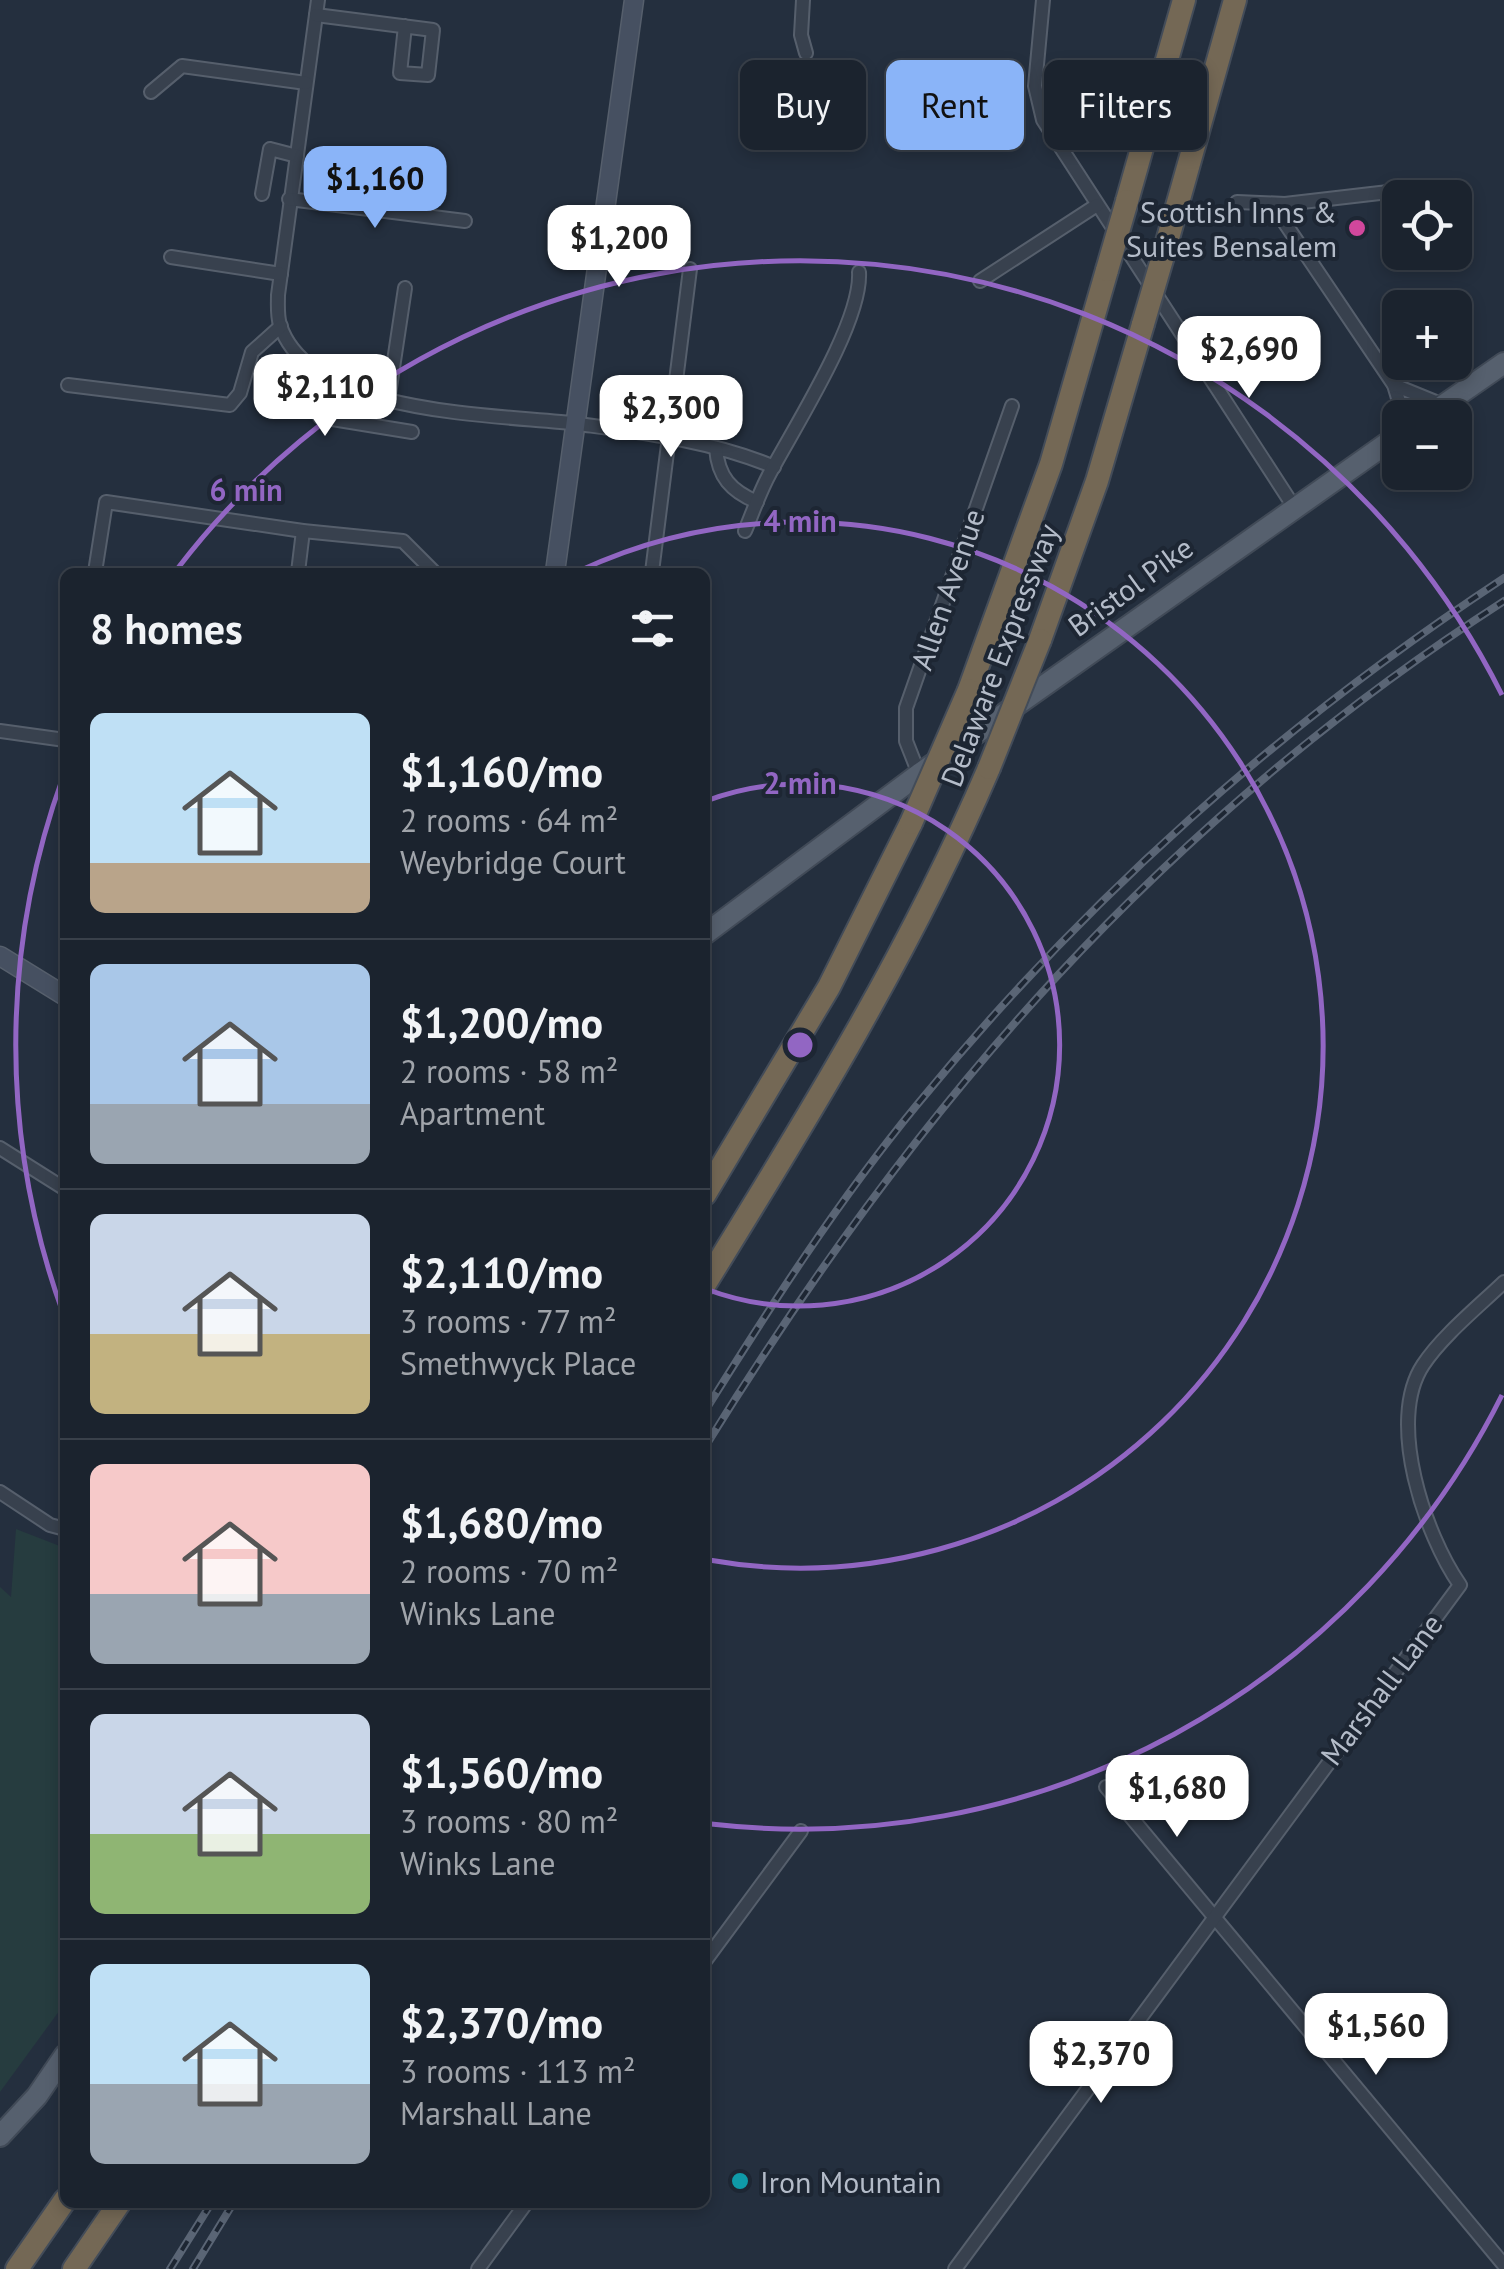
<!DOCTYPE html>
<html lang="en">
<head>
<meta charset="utf-8">
<style>
	:root { --surface:#1b232e; --page:#242b36; --text:#f1f3f6; --muted:#a0a4aa; --line:#39404a; --accent:#8ab4f8 }
	body { margin:0; font-family:"PT Sans",sans-serif; background:var(--page); color:var(--text); height:100vh; display:flex; flex-direction:column; font-size:38px; white-space:nowrap }
	* { box-sizing:border-box; margin:0 }
	p { font-size:32px; color:var(--muted) }
	.icon { flex:none; width:55px; height:55px; fill:none; stroke:currentColor; stroke-width:2; stroke-linecap:round; stroke-linejoin:round }
	.map { position:relative; flex:1; overflow:hidden }
	.sheet { position:absolute; left:60px; top:568px; width:650px; height:1640px; display:flex; flex-direction:column; background:var(--surface); border-radius:15px; box-shadow:0 5px 15px #0003,0 0 0 2px var(--line) }
	.sheet>* { flex:none }
	.banner { position:absolute; left:740px; top:60px; width:612px; height:90px; display:flex; gap:20px }
	.buttons { position:absolute; left:1382px; top:180px; display:grid; gap:20px }
	.buttons a { display:grid; place-items:center; width:90px; height:90px; border-radius:15px; background:var(--surface); box-shadow:0 5px 15px #0003,0 0 0 2px var(--line); font-size:50px }
	.price { position:absolute; translate:-50% -85px; padding:0 22px; border-radius:20px; background:#fff; color:#222; font-size:32px; line-height:65px; filter:drop-shadow(0 2px 5px #0008) }
	.price::after { content:''; position:absolute; left:50%; top:60px; width:30px; height:22px; margin-left:-15px; background:inherit; clip-path:polygon(0 0,100% 0,50% 100%) }
	.price.current { background:var(--accent); color:#111 }
	ul { padding:0; list-style:none }
	li { display:flex; align-items:center; gap:30px; height:250px; padding:0 30px }
	li+li { border-top:2px solid var(--line) }
	li span { display:grid; place-items:center; flex:none; width:280px; height:200px; border-radius:15px; color:#555 }
	li>.icon { margin-inline-start:auto }
	span .icon { width:120px; height:120px; fill:#fffc; stroke-width:1 }
	li b { font-size:42px }
	h2 { display:flex; justify-content:space-between; align-items:center; height:120px; padding:0 30px; font-size:42px }
	.tag { padding:0 35px; border-radius:15px; background:var(--surface); box-shadow:0 5px 15px #0003,0 0 0 2px var(--line); font-size:35px; line-height:90px }
	.tag.current { background:var(--accent); color:#111 }
	.map>svg:first-child { display:block }
	.green { fill:#263c3f }
	.lines { fill:none; stroke-linecap:round; stroke-linejoin:round }
	.street-casing { stroke:#565f6c; stroke-width:16 }
	.secondary-casing { stroke:#565f6c; stroke-width:21 }
	.primary-casing { stroke:#414a57; stroke-width:24 }
	.highway-casing { stroke:#434c59; stroke-width:26 }
	.street { stroke:#38414e; stroke-width:12 }
	.secondary { stroke:#465061; stroke-width:18 }
	.primary { stroke:#56606e; stroke-width:20 }
	.highway { stroke:#746855; stroke-width:22 }
	.rail-casing { stroke:#5a6575; stroke-width:8 }
	.rail { stroke:#1d2633; stroke-width:4; stroke-dasharray:11; stroke-linecap:butt }
	.highway-bridge-casing { stroke:#434c59; stroke-width:26; stroke-linecap:butt }
	.highway-bridge { stroke:#746855; stroke-width:22 }
	.ring { fill:none; stroke:#9266c3; stroke-width:5 }
	.hotel-dot { fill:#d1479c; stroke:#1d2633; stroke-width:4 }
	.culture-dot { fill:#0f9aa8; stroke:#1d2633; stroke-width:4 }
	.labels { text-anchor:middle; dominant-baseline:central; stroke-width:8; stroke-linejoin:round; paint-order:stroke }
	.poi-label { font-size:30px; fill:#b4bcc9; stroke:#1d2633; text-anchor:end }
	.street-label { font-size:30px; fill:#b4bcc9; stroke:#1d2633 }
	.centre { fill:#9266c3; stroke:#1d2633; stroke-width:5 }
	.ring-label { font-size:30px; text-anchor:middle; font-weight:bold; fill:#9266c3; stroke:#1d2633; stroke-width:8; stroke-linejoin:round; paint-order:stroke }
</style>
</head>
<body>
<div class="map">
<svg width="1504" height="2269" viewBox="0 0 1504 2269">
	<rect width="100%" height="100%" fill="#242f3e"/>
	<polygon class="green" points="16,1529 65,1548 65,2003 0,2092 0,1587 11,1597"/>
	<g class="lines">
		<g class="street-casing">
			<g id="street">
				<path d="M318 0 278 295C278 305 277 315 280 325 310 417 501 414 579 424 645 433 713 441 774 467"/>
				<polyline points="803,0 801,35 806,53"/>
				<polyline points="1043,0 1035,86 1043,120 1294,507"/>
				<polyline points="316,15 433,30 428,75 400,73 405,26"/>
				<polyline points="151,92 182,66 306,83"/>
				<polyline points="262,194 270,149 297,156"/>
				<polyline points="289,199 465,221"/>
				<polyline points="1237,202 1285,204 1397,191"/>
				<polyline points="1272,204 1394,385 1404,418"/>
				<polyline points="171,257 281,274"/>
				<polyline points="980,281 1097,205"/>
				<polyline points="322,373 320,417 412,432"/>
				<polyline points="68,385 230,405 240,393 252,352 281,326"/>
				<polyline points="1394,385 1443,405"/>
				<polyline points="388,401 405,288"/>
				<path d="M716 448C718 477 731 491 757 502"/>
				<path d="M745 531C753 512 760 491 770 473 795 426 862 322 859 272"/>
				<polyline points="95,572 106,502 303,531 403,541 434,572"/>
				<polyline points="298,572 303,531"/>
				<polyline points="652,572 690,269"/>
				<polyline points="0,731 65,740"/>
				<polyline points="919,774 906,741 906,708 1012,406"/>
				<polyline points="0,1148 65,1189"/>
				<polyline points="0,1492 50,1525 65,1529"/>
				<polyline points="1106,1787 1504,2265"/>
				<polyline points="705,1961 801,1831"/>
				<polyline points="478,2269 527,2202"/>
				<path d="M955 2269 1460 1585C1425 1535 1386 1421 1423 1365 1442 1336 1479 1306 1504 1282"/>
			</g>
		</g>
		<g class="secondary-casing">
			<g id="secondary">
				<polyline points="555,572 634,0"/>
				<polyline points="0,956 65,996"/>
			</g>
		</g>
		<g class="primary-casing">
			<g id="primary">
				<polyline points="1425,418 1504,363"/>
				<polyline points="705,934 919,774 1400,434"/>
				<polyline points="0,2136 37,2096 65,2055"/>
			</g>
		</g>
		<g class="highway-casing">
			<g id="highway">
				<polyline points="1127,201 1184,0"/>
				<polyline points="1163,256 1235,0"/>
				<polyline points="1040,640 1097,481 1143,324"/>
				<polyline points="969,690 1051,464 1107,270"/>
				<polyline points="705,1194 829,987 911,823"/>
				<path d="M705 1284C809 1116 911 950 989 768"/>
				<polyline points="17,2269 65,2200"/>
				<polyline points="74,2269 120,2202"/>
			</g>
		</g>
		<use href="#street" class="street"/>
		<use href="#secondary" class="secondary"/>
		<use href="#primary" class="primary"/>
		<use href="#highway" class="highway"/>
		<g class="rail-casing">
			<g id="rail">
				<path d="M705 1411C770 1307 838 1201 916 1106 1087 897 1279 726 1504 578"/>
				<path d="M705 1447C918 1102 1161 822 1504 601"/>
				<polyline points="170,2269 212,2202"/>
				<polyline points="193,2269 234,2202"/>
			</g>
		</g>
		<use href="#rail" class="rail"/>
		<g class="highway-bridge-casing">
			<g id="highway-bridge">
				<polyline points="1107,270 1127,201"/>
				<polyline points="1143,324 1163,256"/>
				<polyline points="989,768 1040,640"/>
				<polyline points="911,823 969,690"/>
			</g>
		</g>
		<use href="#highway-bridge" class="highway-bridge"/>
	</g>
	<g class="ring">
		<path d="M706 801A261 261 0 1 1 706 1289"/>
		<path d="M579 571A523 523 0 1 1 709 1560"/>
		<path d="M1502 1395A784 784 0 0 1 711 1824M63 1313A784 784 0 0 1 63 777M178 568A784 784 0 0 1 1502 695"/>
	</g>
	<circle class="hotel-dot" cx="1357" cy="228" r="10"/>
	<circle class="culture-dot" cx="740" cy="2181" r="10"/>
	<g class="labels">
		<g class="poi-label">
			<text x="1337" y="211">Scottish Inns &amp;<tspan x="1337" dy="34">Suites Bensalem</tspan></text>
			<text x="760" y="2181" text-anchor="start">Iron Mountain</text>
		</g>
		<g class="street-label">
			<text transform="translate(1130 586) rotate(-36)">Bristol Pike</text>
			<text transform="translate(947 589) rotate(-71)">Allen Avenue</text>
			<text transform="translate(999 655) rotate(-69)">Delaware Expressway</text>
			<text transform="translate(1381 1689) rotate(-53)">Marshall Lane</text>
		</g>
	</g>
	<circle cx="800" cy="1045" r="15" class="centre"/>
	<g class="ring-label">
		<text x="246" y="501">6 min</text>
		<text x="800" y="532">4 min</text>
		<text x="800" y="794">2 min</text>
	</g>
</svg>
<div class="buttons">
<a><svg class="icon" aria-label="locate" viewBox="0 0 24 24"><circle cx="12" cy="12" r="6"/><path d="M12 2v4M12 18v4M2 12h4M18 12h4"/></svg></a>
<a>+</a>
<a>−</a>
</div>
<b class="price current" style="left:375px;top:231px">$1,160</b>
<b class="price" style="left:619px;top:290px">$1,200</b>
<b class="price" style="left:1249px;top:401px">$2,690</b>
<b class="price" style="left:325px;top:439px">$2,110</b>
<b class="price" style="left:671px;top:460px">$2,300</b>
<b class="price" style="left:1177px;top:1840px">$1,680</b>
<b class="price" style="left:1376px;top:2078px">$1,560</b>
<b class="price" style="left:1101px;top:2106px">$2,370</b>
<div class="banner">
<a class="tag">Buy</a>
<a class="tag current">Rent</a>
<a class="tag">Filters</a>
</div>
<section class="sheet">
<h2>8 homes<svg class="icon" aria-label="filters" viewBox="0 0 24 24"><path d="M4 7h16M4 17h16"/><circle cx="9" cy="7" r="2"/><circle cx="15" cy="17" r="2"/></svg></h2>
<ul>
<li><span style="background:linear-gradient(#bfe0f5 75%,#b9a48a 0)"><svg class="icon" aria-label="home" viewBox="0 0 24 24"><path d="M3 11l9-7 9 7M6 9v11h12V9"/></svg></span><div><b>$1,160/mo</b><p>2 rooms · 64 m²</p><p>Weybridge Court</p></div></li>
<li><span style="background:linear-gradient(#a9c7e8 70%,#9aa5b1 0)"><svg class="icon" aria-label="home" viewBox="0 0 24 24"><path d="M3 11l9-7 9 7M6 9v11h12V9"/></svg></span><div><b>$1,200/mo</b><p>2 rooms · 58 m²</p><p>Apartment</p></div></li>
<li><span style="background:linear-gradient(#c9d6e8 60%,#c2b280 0)"><svg class="icon" aria-label="home" viewBox="0 0 24 24"><path d="M3 11l9-7 9 7M6 9v11h12V9"/></svg></span><div><b>$2,110/mo</b><p>3 rooms · 77 m²</p><p>Smethwyck Place</p></div></li>
<li><span style="background:linear-gradient(#f6c9c9 65%,#9aa5b1 0)"><svg class="icon" aria-label="home" viewBox="0 0 24 24"><path d="M3 11l9-7 9 7M6 9v11h12V9"/></svg></span><div><b>$1,680/mo</b><p>2 rooms · 70 m²</p><p>Winks Lane</p></div></li>
<li><span style="background:linear-gradient(#c9d6e8 60%,#8fb573 0)"><svg class="icon" aria-label="home" viewBox="0 0 24 24"><path d="M3 11l9-7 9 7M6 9v11h12V9"/></svg></span><div><b>$1,560/mo</b><p>3 rooms · 80 m²</p><p>Winks Lane</p></div></li>
<li><span style="background:linear-gradient(#bfe0f5 60%,#9aa5b1 0)"><svg class="icon" aria-label="home" viewBox="0 0 24 24"><path d="M3 11l9-7 9 7M6 9v11h12V9"/></svg></span><div><b>$2,370/mo</b><p>3 rooms · 113 m²</p><p>Marshall Lane</p></div></li>
</ul>
</section>
</div>
</body>
</html>
